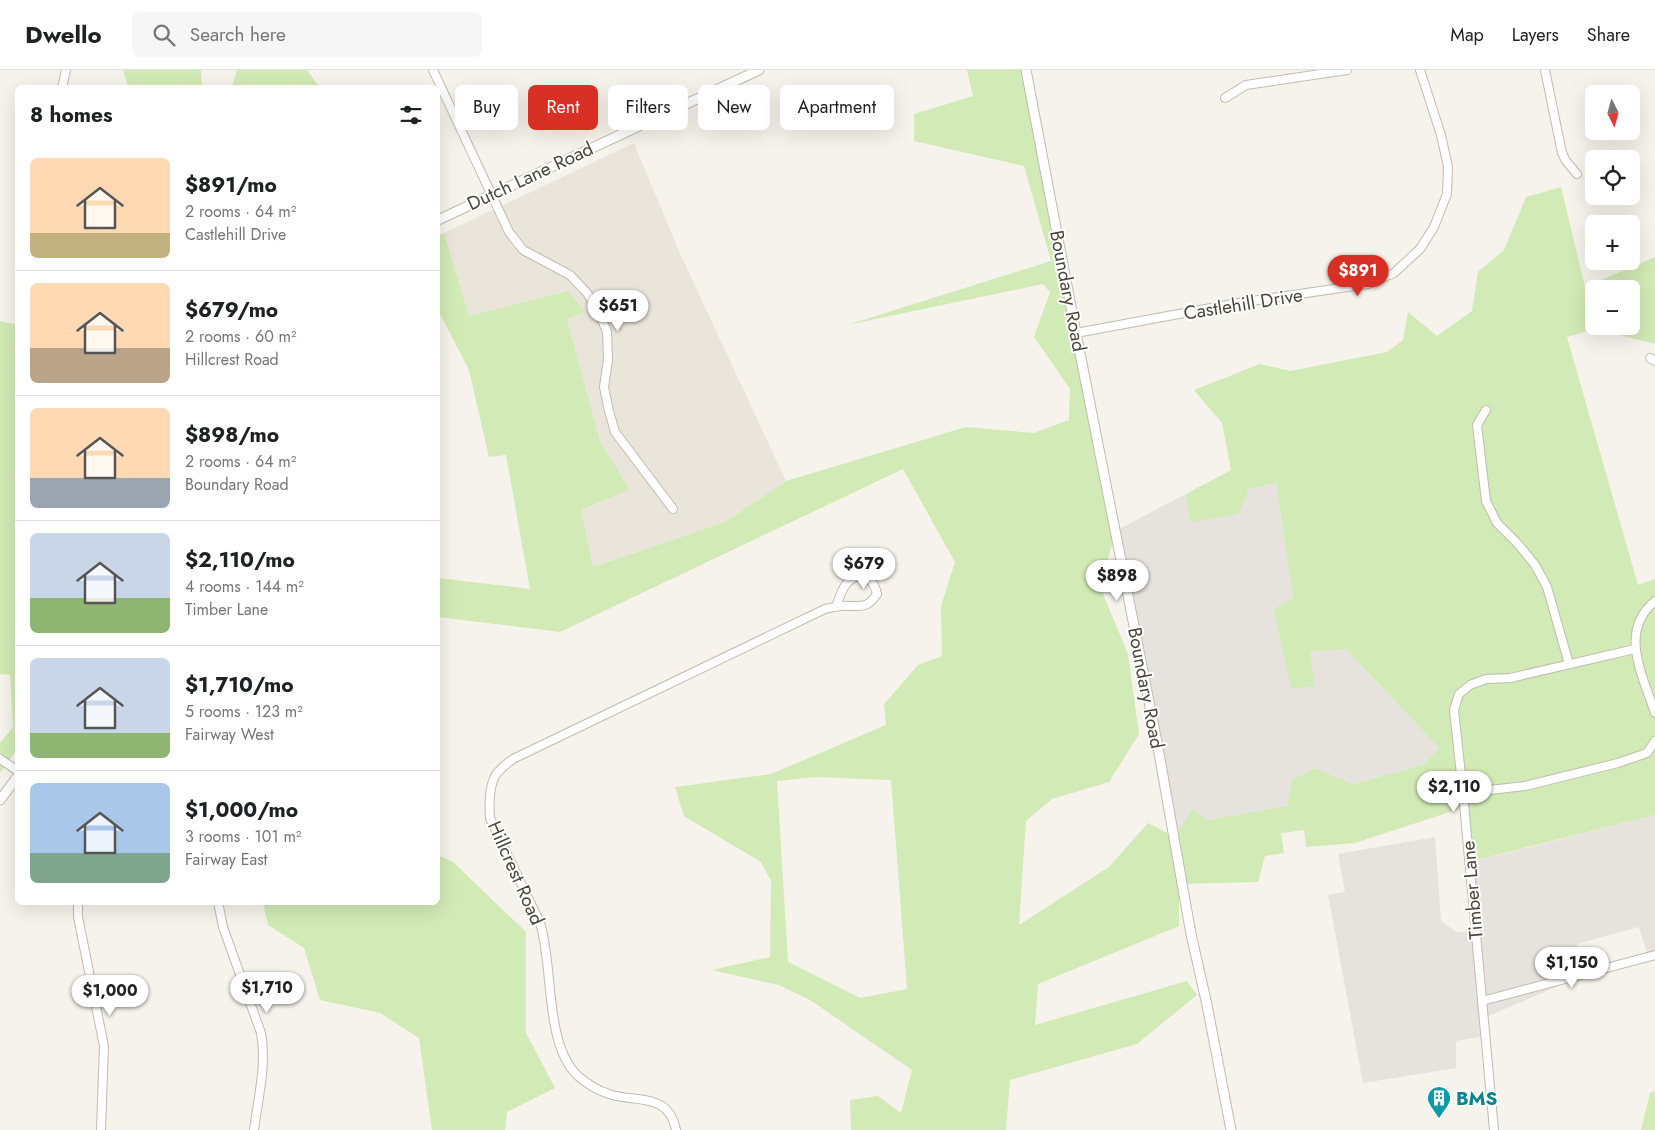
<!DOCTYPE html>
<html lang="en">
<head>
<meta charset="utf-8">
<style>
	:root { --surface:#fff; --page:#f6f6f6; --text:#202124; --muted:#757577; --line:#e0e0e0; --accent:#d93025 }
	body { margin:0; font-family:Jost,sans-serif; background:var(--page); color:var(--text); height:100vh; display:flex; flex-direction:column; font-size:19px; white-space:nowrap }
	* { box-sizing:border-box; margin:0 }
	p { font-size:16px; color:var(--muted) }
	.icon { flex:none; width:28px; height:28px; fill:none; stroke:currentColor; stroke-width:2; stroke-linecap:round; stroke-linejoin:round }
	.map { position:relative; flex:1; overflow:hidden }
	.drawer { position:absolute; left:15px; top:15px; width:425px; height:820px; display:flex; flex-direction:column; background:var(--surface); border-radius:8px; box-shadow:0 5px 20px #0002 }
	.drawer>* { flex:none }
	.guide { position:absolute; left:455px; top:15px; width:475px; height:45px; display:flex; gap:10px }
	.needle { width:32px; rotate:174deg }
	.controls { position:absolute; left:1585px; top:15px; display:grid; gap:10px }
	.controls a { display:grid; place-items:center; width:55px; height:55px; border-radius:8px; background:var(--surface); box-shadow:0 5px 20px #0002; font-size:25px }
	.price { position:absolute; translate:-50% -42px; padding:0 11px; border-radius:18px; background:#fff; color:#222; font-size:16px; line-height:32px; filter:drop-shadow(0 1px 2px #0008) }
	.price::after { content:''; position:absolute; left:50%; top:30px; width:15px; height:11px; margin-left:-8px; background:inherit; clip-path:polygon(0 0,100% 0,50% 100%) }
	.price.on { background:var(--accent); color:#fff }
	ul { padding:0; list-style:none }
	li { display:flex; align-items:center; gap:15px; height:125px; padding:0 15px }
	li+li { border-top:1px solid var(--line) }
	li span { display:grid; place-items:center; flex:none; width:140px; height:100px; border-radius:8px; color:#555 }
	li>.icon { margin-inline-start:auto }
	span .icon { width:60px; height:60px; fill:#fffc; stroke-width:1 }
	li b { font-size:21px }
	h2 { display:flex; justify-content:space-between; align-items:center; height:60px; padding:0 15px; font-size:21px }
	.tag { padding:0 18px; border-radius:8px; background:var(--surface); box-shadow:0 5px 20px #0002; font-size:18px; line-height:45px }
	.tag.on { background:var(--accent); color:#fff }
	header { display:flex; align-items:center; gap:30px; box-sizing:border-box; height:70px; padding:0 25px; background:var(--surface); border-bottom:1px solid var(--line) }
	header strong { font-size:24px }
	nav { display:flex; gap:28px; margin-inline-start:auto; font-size:18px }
	.search { width:350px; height:45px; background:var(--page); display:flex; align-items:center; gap:12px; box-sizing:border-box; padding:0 18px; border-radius:8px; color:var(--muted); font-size:19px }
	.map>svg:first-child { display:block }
	.residential { fill:#eae5da }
	.industrial { fill:#e6e2dd }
	.green { fill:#d2eab5; fill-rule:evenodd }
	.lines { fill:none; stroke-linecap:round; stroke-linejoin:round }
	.minor-casing { stroke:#c2bbae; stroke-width:10 }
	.tertiary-casing { stroke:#c2bbae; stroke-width:11 }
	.minor { stroke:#fff; stroke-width:8 }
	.tertiary { stroke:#fff; stroke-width:9 }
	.labels { text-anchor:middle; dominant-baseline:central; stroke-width:4; stroke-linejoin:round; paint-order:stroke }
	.street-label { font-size:19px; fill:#4b4439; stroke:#fff }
	.culture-label { font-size:19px; font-weight:bold; fill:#0d838f; stroke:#fff; text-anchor:start }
</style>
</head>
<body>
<header>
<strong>Dwello</strong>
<div class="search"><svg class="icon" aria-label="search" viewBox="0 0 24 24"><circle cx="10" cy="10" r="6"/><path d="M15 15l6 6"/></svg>Search here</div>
<nav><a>Map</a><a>Layers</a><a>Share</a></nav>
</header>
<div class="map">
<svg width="1655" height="1060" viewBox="0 0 1655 1060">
	<rect width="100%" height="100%" fill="#f6f3ec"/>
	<polygon class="residential" points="634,73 678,179 786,411 725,452 593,497 581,440 630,420 600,371 567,249 584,242 567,221 469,247 444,163"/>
	<g class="industrial">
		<polygon points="1276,413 1293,528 1310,582 1346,579 1439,678 1423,695 1351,714 1315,698 1288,736 1207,750 1175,767 1119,459 1186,424 1191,452 1249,419"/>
		<polygon points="1655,745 1655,887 1649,889 1639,857 1577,874 1584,905 1484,948 1485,966 1456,971 1456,998 1363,1013 1328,825 1345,822 1338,784 1435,767 1441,851 1456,862 1474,861 1468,793"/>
	</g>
	<g class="green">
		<polygon points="123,0 201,0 202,17 128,17"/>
		<polygon points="237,0 307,0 319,17 218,17 232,16"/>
		<path d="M967 0H1025L1116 461 1100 517 1128 584 1139 664 1109 712 1052 729 1026 751 1019 855 1109 797 1148 753 1175 767 1193 739 1207 750 1288 736 1292 710 1315 698 1352 714 1423 695 1439 678 1346 579 1310 582 1314 616 1291 619 1274 539 1293 528 1276 413 1249 419 1238 444 1190 452 1186 424 1231 400 1222 353 1194 320 1260 294 1290 301 1387 282 1403 270 1408 242 1437 266 1472 241 1478 202 1504 180 1526 127 1561 117 1585 217 1655 187V274L1594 259 1567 267 1638 515 1655 509V745L1477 790 1459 739 1355 773 1306 777 1304 760 1281 763 1284 783 1265 786 1258 812 1179 814V856L1038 914 1035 955 1187 911 1197 925 1137 974 1010 1010 1006 1060H851L850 1030 878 1026 901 1043 912 1000 810 930 779 915 712 900 770 887 771 811 761 792 684 746 675 717 771 704 886 655 884 634 918 595 942 586 941 536 955 492 903 399 560 562 438 547V508L530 519 506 385 489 387 469 300 438 240V166L444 163 469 246 568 221 585 242 567 249 600 371 630 420 581 440 593 497 725 452 786 411 966 357 1034 363 1069 350 1070 319 1034 267 1050 222 1043 214 847 255 1051 191 1024 96 914 71V44L973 26ZM1594 219H1631V256H1594ZM814 707 891 710 907 919 860 928 788 892 777 711Z"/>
		<polygon points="0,251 18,255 18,678 0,703 0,673 13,657 10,605 0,604"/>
		<polygon points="438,785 453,792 526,862 526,963 555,1018 507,1042 505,1060 432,1060 419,968 380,943 320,930 304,878 268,855 263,833 438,832"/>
		<polygon points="1655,1021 1655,1060 1641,1060 1650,1023"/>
	</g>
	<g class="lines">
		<g class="minor-casing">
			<g id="minor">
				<polyline points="433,0 509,162 523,180 570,205 587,223 599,243 607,262 608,290 604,317 609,341 615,362 673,439"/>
				<polyline points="1545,0 1562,83 1566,91 1577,104"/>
				<polyline points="62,18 66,0"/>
				<polyline points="1225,28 1246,15 1347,0"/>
				<polyline points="1076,263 1238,233 1368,214 1394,203 1420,179 1434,157 1447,124 1448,97 1441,65 1420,0"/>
				<polyline points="1650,288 1655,291"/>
				<polyline points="1486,340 1477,355 1486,431 1497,453 1518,474 1535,495 1547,517 1569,594"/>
				<path d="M1655 531C1618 561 1643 606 1655 643"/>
				<polyline points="0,689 18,701"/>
				<polyline points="1463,723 1525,716 1618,693 1647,683 1655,671"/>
				<polyline points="78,832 78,847 104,976 101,1060"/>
				<path d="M218 832 223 857 261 963C267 994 258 1028 254 1060"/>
				<polyline points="1482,931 1655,885"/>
				<path d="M676 1060C669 1023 637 1032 612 1025 599 1021 588 1015 578 1006 544 974 554 897 540 853L490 748C489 736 489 711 498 702 502 697 508 693 513 689L825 539C830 538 836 536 841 536 858 534 865 542 877 524 875 514 871 510 862 505 843 510 842 521 836 537"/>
				<polyline points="1494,1060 1463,723 1454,640 1459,624 1470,615 1486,609 1510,608 1635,579"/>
			</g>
		</g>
		<g class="tertiary-casing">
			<g id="tertiary">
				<polyline points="1026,0 1076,263 1157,672 1191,864 1207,935 1231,1060"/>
				<polyline points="438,150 759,0"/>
				<polyline points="0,730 18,706"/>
			</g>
		</g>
		<use href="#minor" class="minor"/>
		<use href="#tertiary" class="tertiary"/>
	</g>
	<defs>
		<g id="building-pin" transform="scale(1.25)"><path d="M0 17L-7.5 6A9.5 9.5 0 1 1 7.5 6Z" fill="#0f9aa8" stroke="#fff"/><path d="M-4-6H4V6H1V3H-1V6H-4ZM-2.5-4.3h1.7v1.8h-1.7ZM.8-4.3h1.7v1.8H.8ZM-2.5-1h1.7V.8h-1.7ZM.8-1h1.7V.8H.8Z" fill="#fff"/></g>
	</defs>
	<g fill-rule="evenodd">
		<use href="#building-pin" x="1439" y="1028"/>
	</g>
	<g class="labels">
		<g class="street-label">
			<text transform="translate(530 106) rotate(-25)">Dutch Lane Road</text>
			<text transform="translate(1068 221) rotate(79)">Boundary Road</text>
			<text transform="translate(1243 234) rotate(-9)">Castlehill Drive</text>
			<text transform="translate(1146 618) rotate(79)">Boundary Road</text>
			<text transform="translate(516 803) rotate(66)">Hillcrest Road</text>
			<text transform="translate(1472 820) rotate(-95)">Timber Lane</text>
		</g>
		<g class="culture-label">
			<text x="1456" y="1028">BMS</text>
		</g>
	</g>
</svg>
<div class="controls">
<a><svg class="needle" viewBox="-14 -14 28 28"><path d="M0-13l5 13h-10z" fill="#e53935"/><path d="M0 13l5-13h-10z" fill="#757577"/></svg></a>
<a><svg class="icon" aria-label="locate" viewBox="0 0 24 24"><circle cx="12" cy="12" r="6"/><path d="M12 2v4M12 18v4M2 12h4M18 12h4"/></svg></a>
<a>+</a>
<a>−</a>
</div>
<b class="price on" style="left:1358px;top:227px">$891</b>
<b class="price" style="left:618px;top:262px">$651</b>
<b class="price" style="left:864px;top:520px">$679</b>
<b class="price" style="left:1117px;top:532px">$898</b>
<b class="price" style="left:1454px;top:743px">$2,110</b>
<b class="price" style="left:1572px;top:919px">$1,150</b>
<b class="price" style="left:267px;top:944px">$1,710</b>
<b class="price" style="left:110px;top:947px">$1,000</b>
<div class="guide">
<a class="tag">Buy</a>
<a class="tag on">Rent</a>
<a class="tag">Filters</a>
<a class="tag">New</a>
<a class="tag">Apartment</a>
</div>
<section class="drawer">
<h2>8 homes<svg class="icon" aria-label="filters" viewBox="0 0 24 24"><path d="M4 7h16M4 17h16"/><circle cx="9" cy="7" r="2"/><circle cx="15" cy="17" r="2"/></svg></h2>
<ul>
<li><span style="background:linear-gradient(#ffd9b3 75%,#c2b280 0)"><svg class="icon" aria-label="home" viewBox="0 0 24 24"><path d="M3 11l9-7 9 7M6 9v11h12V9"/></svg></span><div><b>$891/mo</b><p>2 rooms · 64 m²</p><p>Castlehill Drive</p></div></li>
<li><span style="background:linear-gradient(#ffd9b3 65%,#b9a48a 0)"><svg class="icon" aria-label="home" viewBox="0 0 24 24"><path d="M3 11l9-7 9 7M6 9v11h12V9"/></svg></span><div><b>$679/mo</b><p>2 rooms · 60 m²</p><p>Hillcrest Road</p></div></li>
<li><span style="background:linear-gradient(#ffd9b3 70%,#9aa5b1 0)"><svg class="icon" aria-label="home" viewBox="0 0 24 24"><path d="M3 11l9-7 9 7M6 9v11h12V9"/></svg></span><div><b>$898/mo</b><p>2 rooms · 64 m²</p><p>Boundary Road</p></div></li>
<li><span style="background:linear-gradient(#c9d6e8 65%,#8fb573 0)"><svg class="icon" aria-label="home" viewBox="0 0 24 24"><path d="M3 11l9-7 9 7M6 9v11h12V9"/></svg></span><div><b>$2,110/mo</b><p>4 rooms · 144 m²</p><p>Timber Lane</p></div></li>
<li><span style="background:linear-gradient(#c9d6e8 75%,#8fb573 0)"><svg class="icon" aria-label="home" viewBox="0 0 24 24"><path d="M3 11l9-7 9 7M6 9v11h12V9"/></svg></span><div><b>$1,710/mo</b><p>5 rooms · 123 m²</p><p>Fairway West</p></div></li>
<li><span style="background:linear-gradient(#a9c7e8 70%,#7fa58c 0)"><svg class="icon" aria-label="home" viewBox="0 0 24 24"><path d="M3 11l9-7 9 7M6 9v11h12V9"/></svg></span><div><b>$1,000/mo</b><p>3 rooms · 101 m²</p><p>Fairway East</p></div></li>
</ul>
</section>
</div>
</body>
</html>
